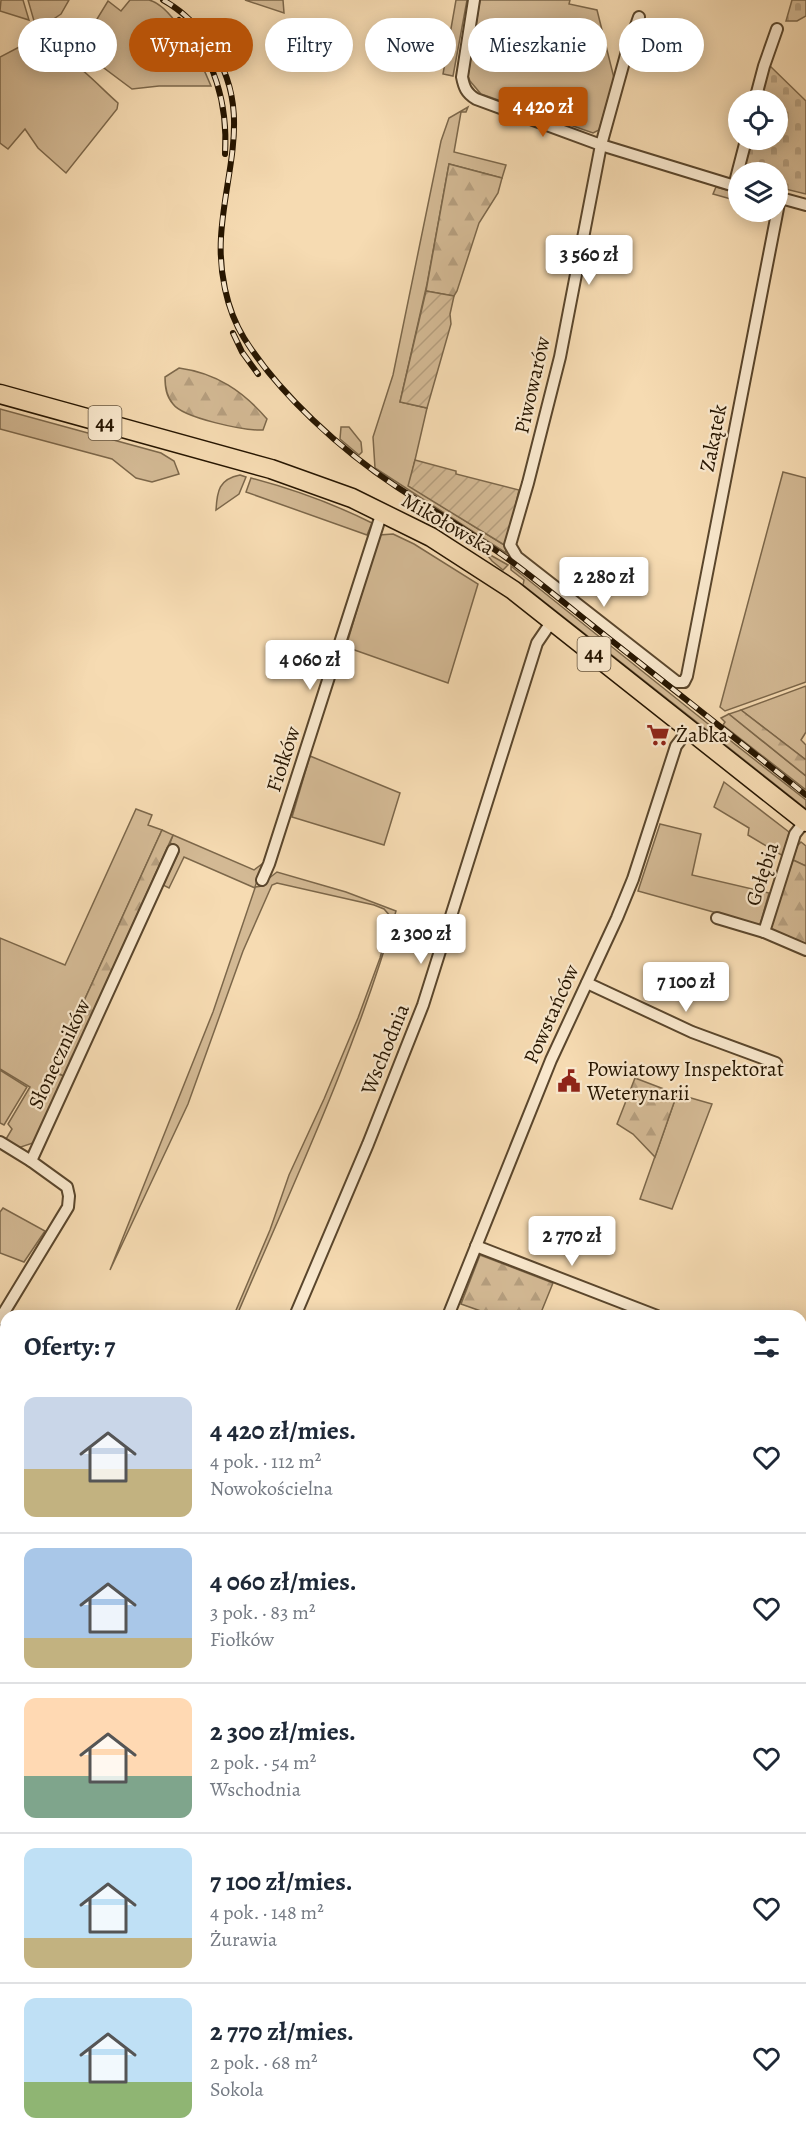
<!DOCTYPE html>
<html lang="pl">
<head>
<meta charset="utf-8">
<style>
	:root { --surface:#fff; --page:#f6f6f7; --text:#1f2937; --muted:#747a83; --line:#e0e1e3; --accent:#b45309 }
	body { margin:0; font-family:Alegreya,serif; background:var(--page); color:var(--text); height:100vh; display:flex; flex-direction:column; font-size:22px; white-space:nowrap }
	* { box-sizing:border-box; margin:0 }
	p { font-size:20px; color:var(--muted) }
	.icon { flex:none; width:33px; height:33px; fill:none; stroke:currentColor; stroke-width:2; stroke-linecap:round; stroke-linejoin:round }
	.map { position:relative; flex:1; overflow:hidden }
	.panel { position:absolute; left:0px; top:1310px; width:807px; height:836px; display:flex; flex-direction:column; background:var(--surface); border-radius:18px 18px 0 0; box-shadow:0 3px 15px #0003 }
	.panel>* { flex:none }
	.hud { position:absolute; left:18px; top:18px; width:771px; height:54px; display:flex; gap:12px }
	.buttons { position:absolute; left:728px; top:90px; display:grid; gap:12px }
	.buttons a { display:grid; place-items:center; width:60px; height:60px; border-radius:50%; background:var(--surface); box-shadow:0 3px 15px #0003; font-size:30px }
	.price { position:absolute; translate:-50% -51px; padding:0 14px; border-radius:6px; background:#fff; color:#222; font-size:20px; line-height:39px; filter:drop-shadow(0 2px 3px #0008) }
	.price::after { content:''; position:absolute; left:50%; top:36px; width:18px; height:14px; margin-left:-9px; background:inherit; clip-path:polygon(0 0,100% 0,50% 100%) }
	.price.selected { background:var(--accent); color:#fff }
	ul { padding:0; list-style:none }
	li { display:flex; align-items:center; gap:18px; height:150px; padding:0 24px }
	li+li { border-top:2px solid var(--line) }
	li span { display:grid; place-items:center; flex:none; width:168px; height:120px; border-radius:12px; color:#555 }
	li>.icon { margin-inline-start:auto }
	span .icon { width:72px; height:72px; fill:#fffc; stroke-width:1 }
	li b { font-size:26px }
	h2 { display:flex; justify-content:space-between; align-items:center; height:72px; padding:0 24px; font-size:26px }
	.tag { padding:0 21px; border-radius:27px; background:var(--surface); box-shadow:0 3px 15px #0003; font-size:21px; line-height:54px }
	.tag.selected { background:var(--accent); color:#fff }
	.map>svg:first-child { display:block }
	.grass { fill:#d3b994; stroke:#7c674a; stroke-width:1.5 }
	.forest { fill:url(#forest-firs); stroke:#7c674a; stroke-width:1.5 }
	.cemetery { fill:url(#cemetery-stones); stroke:#7c674a; stroke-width:1.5 }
	.garden { fill:url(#garden-furrows); stroke:#7c674a; stroke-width:1.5 }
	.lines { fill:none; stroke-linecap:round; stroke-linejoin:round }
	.street-casing { stroke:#5a462c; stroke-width:14 }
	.primary-casing { stroke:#261500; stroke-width:21 }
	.street { stroke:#f9e8cd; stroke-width:10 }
	.primary { stroke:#f6dbb2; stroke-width:18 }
	.rail-casing { stroke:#261500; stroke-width:6 }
	.rail { stroke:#f9e8cd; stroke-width:4; stroke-dasharray:11; stroke-linecap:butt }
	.labels { text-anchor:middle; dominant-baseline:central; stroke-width:4.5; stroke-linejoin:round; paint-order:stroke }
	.shield { fill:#f9e8cd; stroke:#65543e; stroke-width:1.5 }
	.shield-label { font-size:20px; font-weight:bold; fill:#261500 }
	.street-label { font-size:21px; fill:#261500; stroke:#f9e8cd }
	.poi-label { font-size:21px; fill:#261500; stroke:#f9e8cd; text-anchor:start }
</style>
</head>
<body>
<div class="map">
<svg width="806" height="2144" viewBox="0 0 806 2144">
	<defs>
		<pattern id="forest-firs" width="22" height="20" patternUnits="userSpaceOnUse" patternTransform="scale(1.5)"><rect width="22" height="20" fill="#d3b994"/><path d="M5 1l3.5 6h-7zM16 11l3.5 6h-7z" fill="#b59e7e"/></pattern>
		<pattern id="cemetery-stones" width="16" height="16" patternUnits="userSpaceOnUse" patternTransform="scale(1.5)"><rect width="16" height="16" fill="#d3b994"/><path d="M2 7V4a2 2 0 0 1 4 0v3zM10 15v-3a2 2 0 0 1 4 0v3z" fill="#b59e7e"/></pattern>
		<pattern id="garden-furrows" width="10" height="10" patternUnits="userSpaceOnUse" patternTransform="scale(1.5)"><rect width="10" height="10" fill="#d3b994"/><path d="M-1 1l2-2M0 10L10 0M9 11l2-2" fill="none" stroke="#b59e7e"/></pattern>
	</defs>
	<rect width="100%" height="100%" fill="#f6dbb2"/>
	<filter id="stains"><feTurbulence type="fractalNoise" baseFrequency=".00333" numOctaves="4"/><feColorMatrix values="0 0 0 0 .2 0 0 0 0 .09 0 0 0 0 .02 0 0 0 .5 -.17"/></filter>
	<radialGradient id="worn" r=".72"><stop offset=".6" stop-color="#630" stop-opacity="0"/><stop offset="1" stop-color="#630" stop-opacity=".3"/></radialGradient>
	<g class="grass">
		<polygon points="1,0 23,0 29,20 0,11"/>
		<polygon points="28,0 69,0 61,14 46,24 34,21"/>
		<path d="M130 0C135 0 143 0 149 0 174 6 202 64 211 86H159L132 89 84 53 83 42 108 1 121 11Z"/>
		<polygon points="245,0 283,0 284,13"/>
		<polygon points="456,0 467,0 453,76 443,74"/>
		<polygon points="480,0 570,0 569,4 597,10 614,78 599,130 593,133 481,94 470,81 468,76"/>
		<path d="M32 44C64 46 94 82 118 103L117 109 66 173 38 148 25 129 8 149 0 143V57L23 45Z"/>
		<polygon points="468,107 466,112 461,112 454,152 506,165 502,178 449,164 427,284 400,402 427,408 409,486 506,546 506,553 375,468 373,437 393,375 441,141 449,118"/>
		<polygon points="716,187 738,193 738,201 713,194"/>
		<polygon points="0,409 161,453 174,461 179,474 152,482 136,478 112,459 0,429"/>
		<polygon points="341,427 349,427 361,442 362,452 359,455 340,439"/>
		<polygon points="783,472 806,478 806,682 725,711 720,707"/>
		<path d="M240 475 246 477 239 494 216 510C217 491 219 479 240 475Z"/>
		<path d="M251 478C293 489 334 504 372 523L367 535 246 492Z"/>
		<polygon points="393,534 414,544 478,584 448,683 346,647 379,535"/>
		<polygon points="485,552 508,565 503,570 492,561"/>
		<polygon points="511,566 712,727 712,734 523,585 524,580 511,570"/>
		<polygon points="806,686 806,732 801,740 806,745 806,760 741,710"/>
		<polygon points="729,714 806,776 806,790 723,725 725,722 721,718"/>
		<polygon points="722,734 806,800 806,809 718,739"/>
		<polygon points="310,756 400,793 384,845 292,817"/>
		<polygon points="724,782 789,832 787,846 783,856 748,835 749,828 714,807"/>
		<polygon points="136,809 152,815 148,825 162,830 52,1071 64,1076 37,1136 33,1143 18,1148 6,1139 12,1129 8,1124 30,1087 0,1069 0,938 65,965"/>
		<polygon points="660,824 701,834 692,875 769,893 760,925 638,891"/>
		<path d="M173 835 254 870 262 864 255 887 262 886 268 879 277 872 346 892 396 911C356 1051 294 1182 237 1315H234L270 1230 289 1175 324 1099 358 1018 380 958 391 917 384 909 374 905 277 883 272 885 243 951 188 1104 110 1270 213 1012 255 888 184 857 169 888 163 885 179 852 176 845 170 843Z"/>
		<polygon points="801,842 806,846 806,866 793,860 797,846"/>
		<polygon points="0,1070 27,1087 4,1125 0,1123"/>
		<polygon points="677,1094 712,1104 672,1209 640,1199"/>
		<polygon points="3,1208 45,1231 24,1262 0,1253 0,1212"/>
		<polygon points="261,2139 374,2139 371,2144 259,2144"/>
	</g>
	<g class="forest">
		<polygon points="449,164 502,178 498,193 479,223 457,291 454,296 426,291"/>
		<path d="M179 368C216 373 243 391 267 419L263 430C245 431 183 418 173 404 166 396 165 387 165 377Z"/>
		<polygon points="741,710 806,760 806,776 729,714"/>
		<polygon points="162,830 173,835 64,1076 52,1071"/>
		<polygon points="793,860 806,866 806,946 781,936 769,928"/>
		<polygon points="635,1078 677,1094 655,1157 633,1134 617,1124"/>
		<polygon points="480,1255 553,1283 540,1315 492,1315 461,1304"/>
	</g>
	<g class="cemetery">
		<polygon points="792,0 806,0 806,16 797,21 786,21"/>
		<polygon points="769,65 806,101 806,194 777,187 777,172 742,172 750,140 777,140 777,100 760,100"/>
	</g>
	<g class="garden">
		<polygon points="426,291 454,296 450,314 451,324 427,408 400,402"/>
		<polygon points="415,460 456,471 456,474 519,490 506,546 408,486"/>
	</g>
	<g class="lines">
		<g class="street-casing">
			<g id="street">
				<path d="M474 0 462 77C464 87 466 93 476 99L601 145 738 187"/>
				<polyline points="639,17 627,51 601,145 560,357 528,483 510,545 517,557 677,682 684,682 687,676 780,198"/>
				<polyline points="755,100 764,66 777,29"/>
				<polyline points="734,186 746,140"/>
				<polyline points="777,197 806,205"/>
				<polyline points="805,821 795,834 764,932 806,950"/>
				<polyline points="262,880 269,864 382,512"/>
				<polyline points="717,918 764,932"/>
				<polyline points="587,983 692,1032 776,1063"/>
				<polyline points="0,1142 31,1161"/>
				<polyline points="476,1246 657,1316"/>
				<polyline points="295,1316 368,1144 423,1005 537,643 552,621"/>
				<polyline points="448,1316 551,1060 617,918 633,879 676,746 689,729"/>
				<polyline points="0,1319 68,1207 69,1196 67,1187 31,1161 173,850"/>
				<polyline points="0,1385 6,1388"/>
				<polyline points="801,1653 806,1640"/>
				<polyline points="801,1825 806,1827"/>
				<polyline points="0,2005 6,1991"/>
				<polyline points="0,2124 6,2128"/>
				<polyline points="21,2139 28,2144"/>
				<polyline points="702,2139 711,2144"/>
				<polyline points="94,2144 97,2139"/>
			</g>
		</g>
		<g class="primary-casing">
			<polyline id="primary" points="0,394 271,469 352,498 431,537 513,590 806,822"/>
		</g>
		<use href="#street" class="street"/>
		<use href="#primary" class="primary"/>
		<g class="rail-casing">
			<g id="rail">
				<path d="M163 0C183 11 198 26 210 45 254 109 225 168 221 237 219 270 226 309 244 338 278 393 342 451 397 487 434 511 472 533 508 559 542 584 574 611 607 637 674 690 740 742 806 795"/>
				<path d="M179 20C215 56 228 105 225 154"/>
				<polyline points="233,333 242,352 258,374"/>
			</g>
		</g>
		<use href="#rail" class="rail"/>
	</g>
	<defs>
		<g id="supermarket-bare" transform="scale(1.8)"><path d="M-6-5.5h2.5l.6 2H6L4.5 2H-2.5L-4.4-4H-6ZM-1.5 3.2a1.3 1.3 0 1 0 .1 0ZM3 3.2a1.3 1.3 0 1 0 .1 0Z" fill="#8f2418" stroke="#f9e8cd" stroke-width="2.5" paint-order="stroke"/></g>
		<g id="civic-bare" transform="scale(1.8)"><path d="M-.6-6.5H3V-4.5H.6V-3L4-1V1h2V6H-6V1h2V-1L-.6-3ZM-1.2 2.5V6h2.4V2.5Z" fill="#8f2418" stroke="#f9e8cd" stroke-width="2.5" paint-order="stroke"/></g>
	</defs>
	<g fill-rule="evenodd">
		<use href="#supermarket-bare" x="658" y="735"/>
		<use href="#civic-bare" x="569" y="1081"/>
	</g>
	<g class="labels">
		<g class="shield">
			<rect x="88.5" y="406" width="33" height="34" rx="4.5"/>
			<rect x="577.5" y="637" width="33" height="34" rx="4.5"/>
		</g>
		<g class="shield-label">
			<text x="105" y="423">44</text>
			<text x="594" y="654">44</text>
		</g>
		<g class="street-label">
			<text transform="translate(532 385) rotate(-77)">Piwowarów</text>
			<text transform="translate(713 438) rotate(-79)">Zakątek</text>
			<text transform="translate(448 524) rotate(30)">Mikołowska</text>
			<text transform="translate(283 759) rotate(-72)">Fiołków</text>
			<text transform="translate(762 874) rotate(-72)">Gołębia</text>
			<text transform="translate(551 1014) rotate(-66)">Powstańców</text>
			<text transform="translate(385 1049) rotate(-68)">Wschodnia</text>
			<text transform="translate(59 1054) rotate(-65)">Słoneczników</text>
		</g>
		<g class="poi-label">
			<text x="676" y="735">Żabka</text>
			<text x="587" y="1069">Powiatowy Inspektorat<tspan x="587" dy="24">Weterynarii</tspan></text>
		</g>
	</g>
	<rect width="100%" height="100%" filter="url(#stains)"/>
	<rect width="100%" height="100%" fill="url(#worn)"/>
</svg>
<div class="buttons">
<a><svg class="icon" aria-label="locate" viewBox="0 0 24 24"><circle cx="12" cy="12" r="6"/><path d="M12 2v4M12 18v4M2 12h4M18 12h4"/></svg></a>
<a><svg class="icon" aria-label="layers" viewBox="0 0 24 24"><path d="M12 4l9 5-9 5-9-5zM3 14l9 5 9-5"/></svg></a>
</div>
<b class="price selected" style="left:543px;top:138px">4 420 zł</b>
<b class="price" style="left:589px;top:286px">3 560 zł</b>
<b class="price" style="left:604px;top:608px">2 280 zł</b>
<b class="price" style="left:310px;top:691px">4 060 zł</b>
<b class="price" style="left:421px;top:965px">2 300 zł</b>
<b class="price" style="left:686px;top:1013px">7 100 zł</b>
<b class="price" style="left:572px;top:1267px">2 770 zł</b>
<div class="hud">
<a class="tag">Kupno</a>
<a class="tag selected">Wynajem</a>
<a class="tag">Filtry</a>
<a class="tag">Nowe</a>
<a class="tag">Mieszkanie</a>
<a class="tag">Dom</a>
</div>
<section class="panel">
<h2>Oferty: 7<svg class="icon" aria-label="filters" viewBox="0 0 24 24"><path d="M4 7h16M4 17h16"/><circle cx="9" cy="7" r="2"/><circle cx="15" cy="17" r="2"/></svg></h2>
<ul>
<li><span style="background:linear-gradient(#c9d6e8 60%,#c2b280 0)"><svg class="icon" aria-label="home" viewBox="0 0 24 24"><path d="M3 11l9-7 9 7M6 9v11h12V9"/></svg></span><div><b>4 420 zł/mies.</b><p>4 pok. · 112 m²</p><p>Nowokościelna</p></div><svg class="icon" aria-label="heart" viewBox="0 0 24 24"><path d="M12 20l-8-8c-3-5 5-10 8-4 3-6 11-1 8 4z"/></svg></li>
<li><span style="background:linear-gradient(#a9c7e8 75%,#c2b280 0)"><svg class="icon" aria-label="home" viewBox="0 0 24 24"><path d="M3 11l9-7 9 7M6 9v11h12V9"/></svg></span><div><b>4 060 zł/mies.</b><p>3 pok. · 83 m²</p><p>Fiołków</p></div><svg class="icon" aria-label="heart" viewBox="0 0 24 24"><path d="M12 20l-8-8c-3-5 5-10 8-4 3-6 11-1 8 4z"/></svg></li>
<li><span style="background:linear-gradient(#ffd9b3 65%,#7fa58c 0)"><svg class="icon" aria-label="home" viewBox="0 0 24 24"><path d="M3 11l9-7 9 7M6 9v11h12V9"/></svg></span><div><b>2 300 zł/mies.</b><p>2 pok. · 54 m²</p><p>Wschodnia</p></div><svg class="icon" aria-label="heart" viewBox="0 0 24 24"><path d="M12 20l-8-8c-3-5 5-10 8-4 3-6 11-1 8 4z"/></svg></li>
<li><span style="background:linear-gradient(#bfe0f5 75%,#c2b280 0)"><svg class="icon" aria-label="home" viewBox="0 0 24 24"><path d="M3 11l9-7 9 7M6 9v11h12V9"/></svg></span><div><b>7 100 zł/mies.</b><p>4 pok. · 148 m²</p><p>Żurawia</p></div><svg class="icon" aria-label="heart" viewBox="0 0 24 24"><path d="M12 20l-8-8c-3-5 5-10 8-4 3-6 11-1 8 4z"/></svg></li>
<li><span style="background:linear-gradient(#bfe0f5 70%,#8fb573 0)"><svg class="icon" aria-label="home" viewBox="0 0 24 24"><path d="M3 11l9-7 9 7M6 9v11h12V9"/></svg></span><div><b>2 770 zł/mies.</b><p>2 pok. · 68 m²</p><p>Sokola</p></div><svg class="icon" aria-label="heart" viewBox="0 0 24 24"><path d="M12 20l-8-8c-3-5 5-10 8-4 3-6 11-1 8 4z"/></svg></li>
</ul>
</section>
</div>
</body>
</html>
